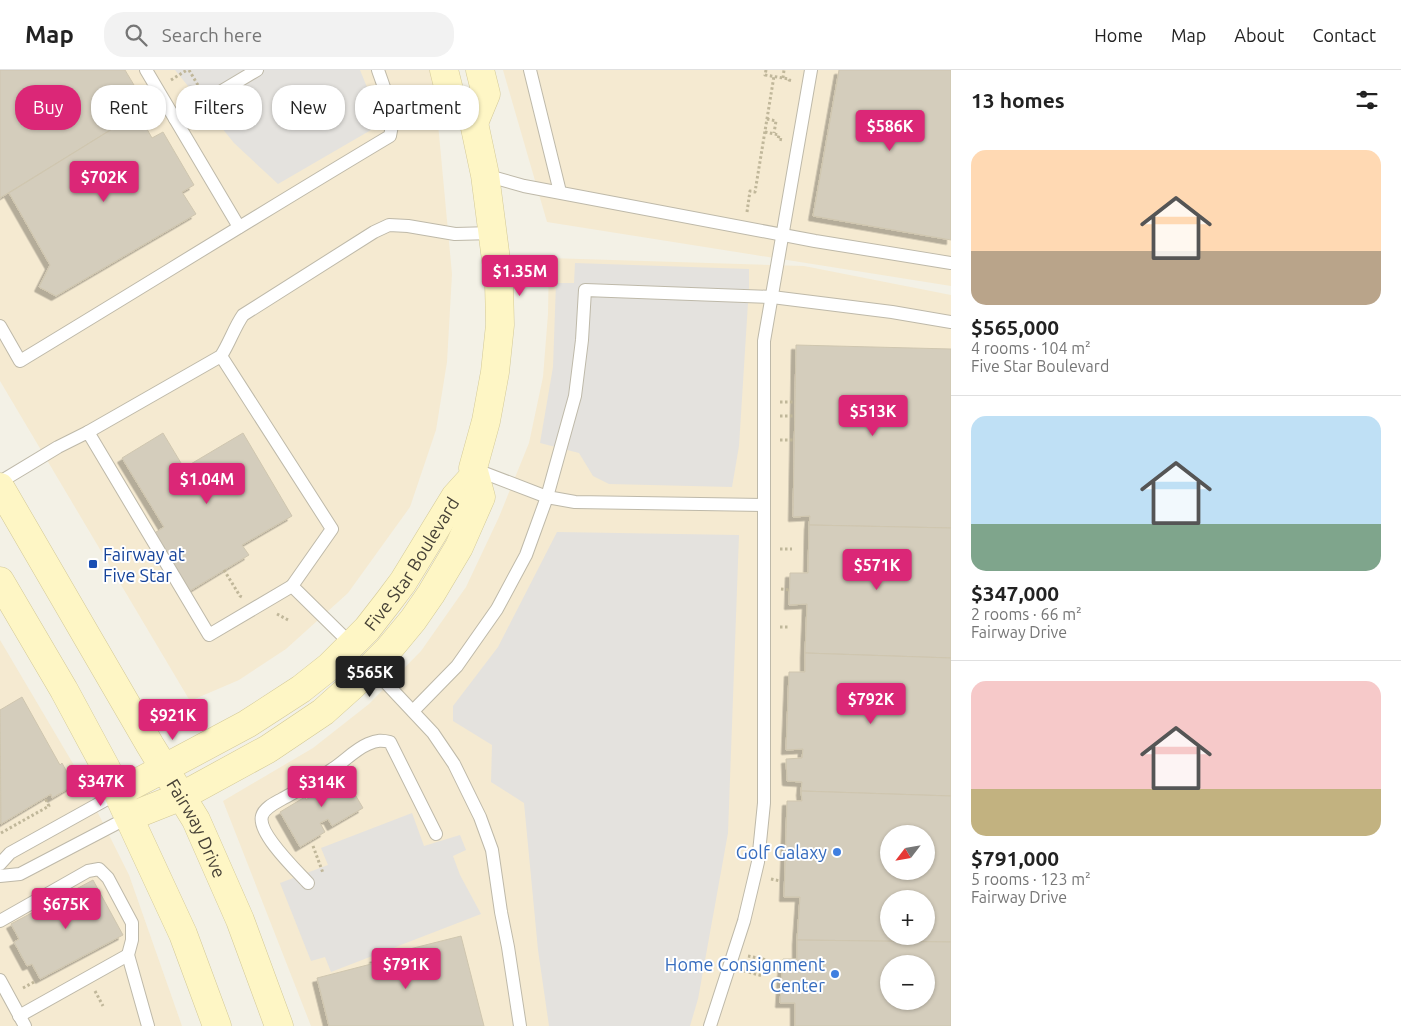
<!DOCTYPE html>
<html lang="en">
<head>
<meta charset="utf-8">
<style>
	:root { --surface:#fff; --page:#f2f2f2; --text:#222; --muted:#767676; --line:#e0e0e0; --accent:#db2777 }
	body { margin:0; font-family:Ubuntu,sans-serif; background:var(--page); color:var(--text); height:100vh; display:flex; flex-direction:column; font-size:19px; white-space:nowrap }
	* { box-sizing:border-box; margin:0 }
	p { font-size:16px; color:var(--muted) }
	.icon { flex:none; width:28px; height:28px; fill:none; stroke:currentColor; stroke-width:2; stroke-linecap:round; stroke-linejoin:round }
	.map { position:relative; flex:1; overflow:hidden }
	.details { display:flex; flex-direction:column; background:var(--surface); width:450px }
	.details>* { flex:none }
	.hud { position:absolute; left:15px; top:15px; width:475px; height:45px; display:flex; gap:10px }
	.needle { width:32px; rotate:239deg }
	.controls { position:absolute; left:880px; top:755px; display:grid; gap:10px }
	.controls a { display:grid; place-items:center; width:55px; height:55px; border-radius:50%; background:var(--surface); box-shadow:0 1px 4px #0004; font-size:25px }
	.price { position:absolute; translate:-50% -42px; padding:0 11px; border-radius:5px; background:var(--accent); color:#fff; font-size:16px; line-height:32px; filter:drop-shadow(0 1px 2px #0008) }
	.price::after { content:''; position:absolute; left:50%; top:30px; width:15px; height:11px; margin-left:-8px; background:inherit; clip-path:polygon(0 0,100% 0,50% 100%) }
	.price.active { background:#222; color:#fff }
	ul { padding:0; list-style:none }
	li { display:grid; align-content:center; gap:10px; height:265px; padding:0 20px }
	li+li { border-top:1px solid var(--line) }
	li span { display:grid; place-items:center; height:155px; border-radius:15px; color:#555 }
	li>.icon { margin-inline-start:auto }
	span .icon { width:90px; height:90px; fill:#fffc; stroke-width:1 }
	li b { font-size:21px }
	h2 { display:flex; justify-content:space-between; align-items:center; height:60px; padding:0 20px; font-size:21px }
	.chip { padding:0 18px; border-radius:20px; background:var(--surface); box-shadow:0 1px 4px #0004; font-size:18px; line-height:45px }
	.chip.active { background:var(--accent); color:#fff }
	header { display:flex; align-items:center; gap:30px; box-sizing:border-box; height:70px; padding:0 25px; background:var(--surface); border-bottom:1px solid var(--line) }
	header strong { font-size:24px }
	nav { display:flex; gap:28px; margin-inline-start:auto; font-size:18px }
	.search { width:350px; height:45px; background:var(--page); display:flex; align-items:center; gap:12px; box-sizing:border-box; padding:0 18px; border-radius:20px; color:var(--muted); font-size:19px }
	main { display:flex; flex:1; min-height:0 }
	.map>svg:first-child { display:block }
	.commercial { fill:#f5ead1; fill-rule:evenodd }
	.parking { fill:#e4e2de }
	.building { fill:#d4cdbc; stroke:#cfc6af; fill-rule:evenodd; filter:url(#shadow) }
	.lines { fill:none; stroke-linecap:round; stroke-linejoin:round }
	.lane-casing { stroke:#beb9a9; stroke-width:14 }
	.secondary-casing { stroke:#d3c997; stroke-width:29 }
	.path { stroke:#c0b79a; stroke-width:3; stroke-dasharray:2.5 2.5; stroke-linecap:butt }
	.lane { stroke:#fff; stroke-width:12 }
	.secondary { stroke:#fef6c5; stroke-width:28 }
	.transit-dot { fill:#1a4fb4; stroke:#fff; stroke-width:2 }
	.shop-dot { fill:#3f7fe0; stroke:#fff; stroke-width:2 }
	.labels { text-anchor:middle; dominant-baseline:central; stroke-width:4; stroke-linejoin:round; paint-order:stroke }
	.transit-label { font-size:18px; fill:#164399; stroke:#fff; text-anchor:start }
	.street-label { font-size:18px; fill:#464136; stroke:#fff }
	.shop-label { font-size:18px; fill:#366cbe; stroke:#fff; text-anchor:end }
</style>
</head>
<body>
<header>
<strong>Map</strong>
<div class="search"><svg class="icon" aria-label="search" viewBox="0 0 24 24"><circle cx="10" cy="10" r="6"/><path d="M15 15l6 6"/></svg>Search here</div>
<nav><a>Home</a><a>Map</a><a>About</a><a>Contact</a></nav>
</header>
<main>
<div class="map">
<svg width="951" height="956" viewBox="0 0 951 956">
	<defs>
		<filter id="shadow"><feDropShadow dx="-4.5" dy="4.5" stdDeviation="0" flood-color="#0004"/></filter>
	</defs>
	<rect width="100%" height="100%" fill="#f3f1e6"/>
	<g class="commercial">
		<polygon points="0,0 433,0 452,204 447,292 436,360 410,437 348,523 286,579 239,610 190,631 0,311"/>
		<polygon points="503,0 951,0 951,216 547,152"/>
		<path d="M549 188 804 196 951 225V956H311L223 731 313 678 369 634 421 581 466 517 499 447 529 373 543 307 548 244ZM889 764H926V801H889ZM889 829H926V866H889ZM889 894H926V931H889Z"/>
		<polygon points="0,570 75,697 129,805 182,956 0,956"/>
	</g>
	<g class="parking">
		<polygon points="175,0 360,0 375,37 363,47 371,60 278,114 234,73"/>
		<polygon points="575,193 749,199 749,217 739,376 732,417 609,414 593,406 579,383 540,373 553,297 556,213 574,213"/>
		<polygon points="557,462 739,465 728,763 698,929 690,956 549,956 538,880 524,733 491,712 492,675 453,651 453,636 498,577"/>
		<polygon points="412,743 424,776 460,765 466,780 453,786 460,805 481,844 331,902 325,887 311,891 280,813 328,795 321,778"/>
	</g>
	<g class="building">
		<polygon points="0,0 125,0 134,15 119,24 133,46 0,128"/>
		<polygon points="839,0 951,0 951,170 813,146"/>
		<polygon points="138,43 152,68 163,62 194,115 182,122 196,144 56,226 39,217 50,195 9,123"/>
		<polygon points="796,275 951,279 951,458 809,455 810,446 793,447"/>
		<polygon points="163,363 184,398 243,363 292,446 242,475 249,485 188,522 153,464 164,457 122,388"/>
		<polygon points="809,455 951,458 951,588 805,583 807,534 789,535 790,503 808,503"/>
		<polygon points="805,583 951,588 951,726 801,721 802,712 787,711 786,689 802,688 803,679 786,680 789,602 805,602"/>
		<polygon points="22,627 60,695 62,693 74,715 52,728 51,724 1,754 0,640"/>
		<polygon points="340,699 363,738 332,756 328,749 320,753 325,762 300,777 280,742 305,727 306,730 313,725 309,718"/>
		<path d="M801 721 951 726V872L797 870 800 827H784L787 731H802ZM889 764H926V801H889ZM889 829H926V866H889Z"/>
		<polygon points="93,810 123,865 40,909 32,894 27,896 14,872 19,869 11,854"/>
		<polygon points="461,866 484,956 329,956 317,908 375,893 374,888"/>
		<path d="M797 870 951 872V956H795V933H780L783 889H797ZM889 894H926V931H889Z"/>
	</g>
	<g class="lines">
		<g class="lane-casing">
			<g id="lane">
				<polyline points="146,0 239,157"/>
				<polyline points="530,0 560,122"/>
				<polyline points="175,49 257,0"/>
				<polyline points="485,105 524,116 815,171 951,193"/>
				<path d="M0 256 20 291C144 216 266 140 390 66 396 44 385 21 378 0"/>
				<polyline points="221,286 332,459 292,516"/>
				<path d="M88 362 221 286C230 272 234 258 243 245L374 162 389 155 408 156 455 164 493 163"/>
				<polyline points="474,399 547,427 575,432 763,435"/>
				<polyline points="0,412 58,377 88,362 209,565 292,516 352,575"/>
				<polyline points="371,597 433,663 454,694 480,747 492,780 501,842 508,877 520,956"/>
				<polyline points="413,641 457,596 497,539 526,485 547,427 575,326 582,270 585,220 772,227 892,242 951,252"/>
				<polyline points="0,794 10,783 118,723"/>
				<polyline points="0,806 20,804 129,747"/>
				<path d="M308 813C297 801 257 763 262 746 264 738 275 733 282 729 298 720 316 711 331 700 344 692 354 680 368 674 377 670 382 670 390 672L436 764"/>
				<polyline points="0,851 88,801 99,799 108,808 132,853 132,870 128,885 148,956"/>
				<polyline points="0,910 25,956"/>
				<polyline points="19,946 128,885"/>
				<polyline points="710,956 744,851 758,792 764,733 764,271 811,0"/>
			</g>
		</g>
		<g class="secondary-casing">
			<g id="secondary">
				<polyline points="474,53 486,24 480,0"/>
				<path id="s1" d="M0 417 150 675 196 750 240 850 279 956"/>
				<polyline points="0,511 64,620 106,698 183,864 217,956"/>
				<path id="s2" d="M118 723 247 654 301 619 330 596 367 559 388 532 403 512 455 427 474 406"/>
				<polyline points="129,747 182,726 268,679 323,642 352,616 389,579 413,550 431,524 459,477 481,427 473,398 486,351 495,302 500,255 499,213 485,105 474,53 452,32 444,0"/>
			</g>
		</g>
		<g class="path">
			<polyline points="189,0 199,17"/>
			<polyline points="766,0 765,5 789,9 789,10 793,11"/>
			<polyline points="783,8 784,0"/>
			<polyline points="171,10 187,0"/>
			<polyline points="767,49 776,51 774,63"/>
			<polyline points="765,62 779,65 778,69 783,70"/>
			<polyline points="747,142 750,121 755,122 774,6"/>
			<polyline points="780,332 794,332"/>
			<polyline points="780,346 794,346"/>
			<polyline points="780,370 794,370"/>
			<polyline points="780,479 792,479"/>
			<polyline points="224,500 240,526 242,527"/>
			<polyline points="781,519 791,520"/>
			<polyline points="277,544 290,551"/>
			<polyline points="780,557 790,557"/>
			<polyline points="1,763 49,736 45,728"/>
			<polyline points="313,776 323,803"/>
			<polyline points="771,809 780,811"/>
			<polyline points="748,886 767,890"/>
			<polyline points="744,901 763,906"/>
			<polyline points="23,918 34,912"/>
			<polyline points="95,921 103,936"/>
		</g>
		<use href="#lane" class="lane"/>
		<use href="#secondary" class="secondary"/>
	</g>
	<rect class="transit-dot" x="88" y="489" width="10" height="10" rx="2.5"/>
	<g class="shop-dot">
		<circle cx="837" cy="782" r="5"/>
		<circle cx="835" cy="904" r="5"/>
	</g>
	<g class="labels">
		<g class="transit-label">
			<text x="103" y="484">Fairway at<tspan x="103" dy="21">Five Star</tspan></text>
		</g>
		<g class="street-label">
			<text stroke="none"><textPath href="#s2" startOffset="379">Five Star Boulevard</textPath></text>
			<text stroke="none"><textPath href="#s1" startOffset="394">Fairway Drive</textPath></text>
		</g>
		<g class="shop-label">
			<text x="827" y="782">Golf Galaxy</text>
			<text x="825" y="894">Home Consignment<tspan x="825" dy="21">Center</tspan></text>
		</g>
	</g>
</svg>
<div class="controls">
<a><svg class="needle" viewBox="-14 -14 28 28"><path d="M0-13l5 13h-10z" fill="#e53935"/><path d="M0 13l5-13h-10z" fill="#767676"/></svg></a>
<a>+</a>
<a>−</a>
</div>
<b class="price" style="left:890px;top:82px">$586K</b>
<b class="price" style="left:104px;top:133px">$702K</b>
<b class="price" style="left:520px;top:227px">$1.35M</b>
<b class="price" style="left:873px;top:367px">$513K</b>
<b class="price" style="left:207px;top:435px">$1.04M</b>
<b class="price" style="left:877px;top:521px">$571K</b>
<b class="price active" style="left:370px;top:628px">$565K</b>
<b class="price" style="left:871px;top:655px">$792K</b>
<b class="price" style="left:173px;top:671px">$921K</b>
<b class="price" style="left:101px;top:737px">$347K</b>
<b class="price" style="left:322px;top:738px">$314K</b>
<b class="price" style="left:66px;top:860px">$675K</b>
<b class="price" style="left:406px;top:920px">$791K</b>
<div class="hud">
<a class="chip active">Buy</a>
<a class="chip">Rent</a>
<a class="chip">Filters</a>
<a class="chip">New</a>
<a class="chip">Apartment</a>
</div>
</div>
<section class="details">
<h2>13 homes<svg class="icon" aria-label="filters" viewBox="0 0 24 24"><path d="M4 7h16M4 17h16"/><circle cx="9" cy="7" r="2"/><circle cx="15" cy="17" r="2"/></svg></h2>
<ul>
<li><span style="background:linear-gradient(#ffd9b3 65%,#b9a48a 0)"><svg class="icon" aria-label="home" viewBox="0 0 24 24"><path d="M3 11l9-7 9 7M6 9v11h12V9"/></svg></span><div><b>$565,000</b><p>4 rooms · 104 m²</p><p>Five Star Boulevard</p></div></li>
<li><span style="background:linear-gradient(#bfe0f5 70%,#7fa58c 0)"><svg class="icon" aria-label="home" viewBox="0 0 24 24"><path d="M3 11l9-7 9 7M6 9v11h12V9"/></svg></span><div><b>$347,000</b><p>2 rooms · 66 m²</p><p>Fairway Drive</p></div></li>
<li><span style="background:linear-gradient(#f6c9c9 70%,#c2b280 0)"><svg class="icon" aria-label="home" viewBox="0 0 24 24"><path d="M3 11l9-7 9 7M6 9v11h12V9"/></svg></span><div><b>$791,000</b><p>5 rooms · 123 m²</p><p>Fairway Drive</p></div></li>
</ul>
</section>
</main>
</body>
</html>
